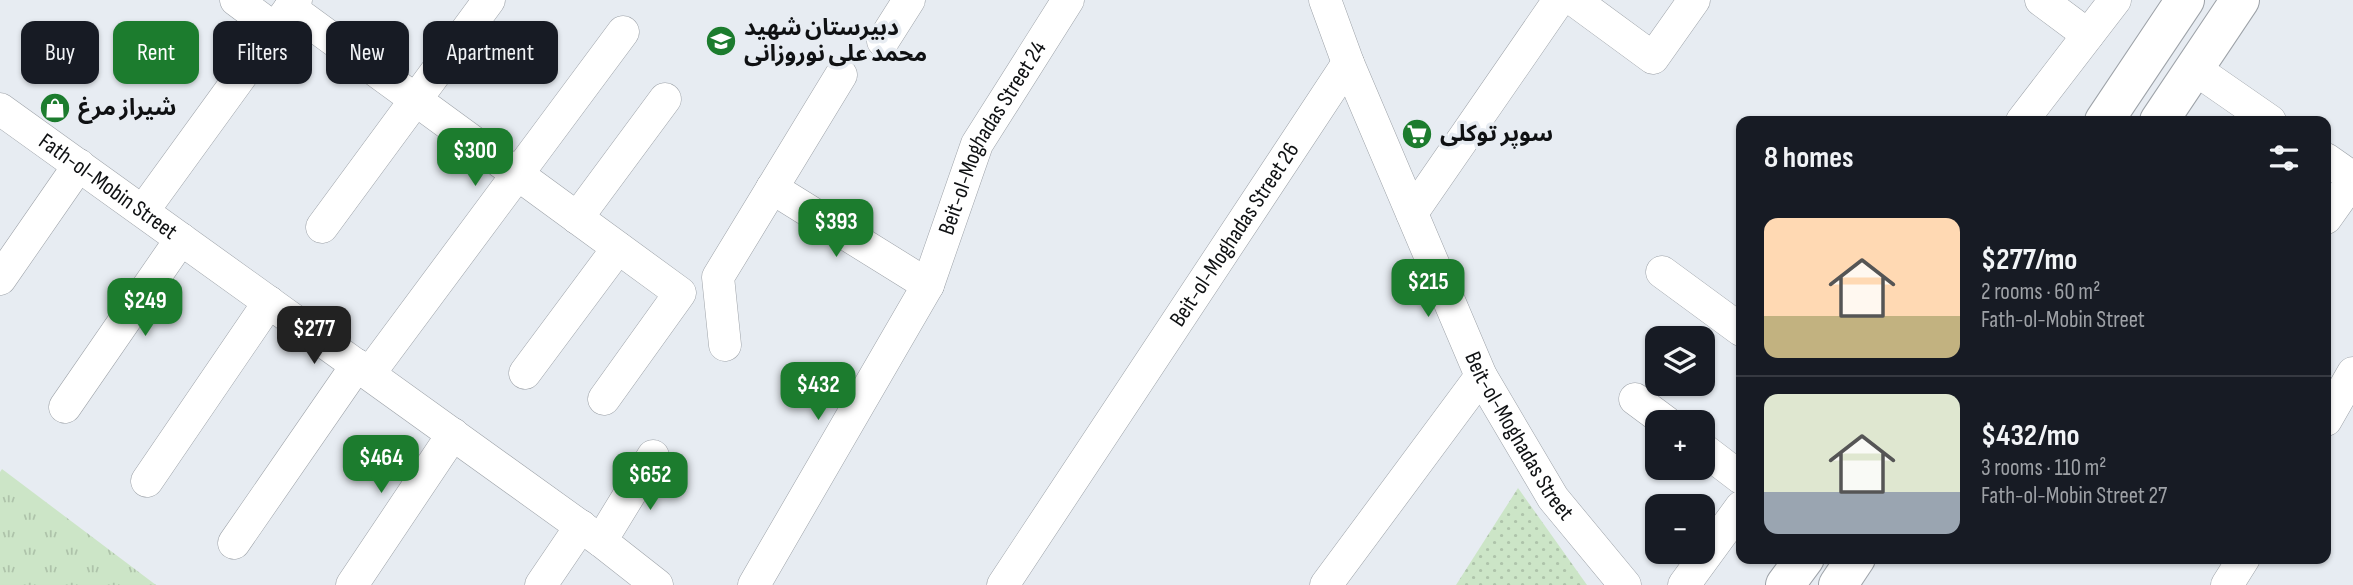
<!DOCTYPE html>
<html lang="en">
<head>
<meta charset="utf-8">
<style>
	:root { --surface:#171b24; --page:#20242c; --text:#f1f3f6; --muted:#9ea1a6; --line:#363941; --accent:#1c7c2e }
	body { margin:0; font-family:"Sofia Sans Condensed","Noto Sans Arabic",sans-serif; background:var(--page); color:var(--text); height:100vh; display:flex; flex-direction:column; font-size:26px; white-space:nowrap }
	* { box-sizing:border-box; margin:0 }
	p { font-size:23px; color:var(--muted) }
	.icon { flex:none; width:38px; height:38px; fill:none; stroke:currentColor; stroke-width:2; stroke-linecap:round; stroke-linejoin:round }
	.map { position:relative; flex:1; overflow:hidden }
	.panel { position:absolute; left:1736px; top:116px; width:595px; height:448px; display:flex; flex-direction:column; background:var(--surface); border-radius:14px; box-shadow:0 2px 5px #0004 }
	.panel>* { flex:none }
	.banner { position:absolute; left:21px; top:21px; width:665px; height:63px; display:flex; gap:14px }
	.fabs { position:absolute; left:1645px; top:326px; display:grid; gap:14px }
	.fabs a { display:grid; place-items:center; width:70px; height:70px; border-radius:14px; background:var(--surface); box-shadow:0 2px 5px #0004; font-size:35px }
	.price { position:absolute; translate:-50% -60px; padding:0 16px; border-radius:14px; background:var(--accent); color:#fff; font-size:23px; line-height:46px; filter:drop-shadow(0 2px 4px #0008) }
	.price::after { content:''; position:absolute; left:50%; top:42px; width:21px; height:16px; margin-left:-10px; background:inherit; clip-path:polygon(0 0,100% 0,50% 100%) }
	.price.active { background:#222; color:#fff }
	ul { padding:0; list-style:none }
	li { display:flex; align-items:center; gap:21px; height:175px; padding:0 28px }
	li+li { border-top:2px solid var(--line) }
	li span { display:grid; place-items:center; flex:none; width:196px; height:140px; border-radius:14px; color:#555 }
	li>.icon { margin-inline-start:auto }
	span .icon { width:84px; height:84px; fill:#fffc; stroke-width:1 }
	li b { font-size:30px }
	h2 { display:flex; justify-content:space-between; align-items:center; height:84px; padding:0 28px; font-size:30px }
	.pill { padding:0 24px; border-radius:14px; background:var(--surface); box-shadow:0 2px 5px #0004; font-size:24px; line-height:63px }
	.pill.active { background:var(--accent); color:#fff }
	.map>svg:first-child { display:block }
	.grass { fill:url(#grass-dots) }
	.park { fill:url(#park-tufts) }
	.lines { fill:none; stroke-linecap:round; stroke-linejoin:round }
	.minor-casing { stroke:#9da2a8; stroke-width:33 }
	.major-casing { stroke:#9da2a8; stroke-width:40 }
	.minor { stroke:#fff; stroke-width:32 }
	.major { stroke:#fff; stroke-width:38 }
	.labels { text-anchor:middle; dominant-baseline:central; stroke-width:7; stroke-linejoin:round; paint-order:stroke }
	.poi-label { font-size:23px; font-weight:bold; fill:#0f1113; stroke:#e7ecf2; text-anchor:start }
	.street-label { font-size:23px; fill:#0f1113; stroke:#e7ecf2 }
</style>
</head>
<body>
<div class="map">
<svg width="2353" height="585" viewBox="0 0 2353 585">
	<defs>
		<pattern id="grass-dots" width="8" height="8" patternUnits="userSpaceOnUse" patternTransform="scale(1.75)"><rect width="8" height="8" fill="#cce5c7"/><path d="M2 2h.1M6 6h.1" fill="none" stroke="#aec3aa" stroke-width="1.8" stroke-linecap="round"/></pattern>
		<pattern id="park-tufts" width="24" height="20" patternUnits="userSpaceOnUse" patternTransform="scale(1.75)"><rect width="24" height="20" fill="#cce5c7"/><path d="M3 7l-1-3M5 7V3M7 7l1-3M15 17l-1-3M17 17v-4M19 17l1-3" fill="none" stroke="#aec3aa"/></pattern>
	</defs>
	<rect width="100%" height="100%" fill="#e7ecf2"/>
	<polygon class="grass" points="1518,488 1587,585 1456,585"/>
	<polygon class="park" points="2,469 156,585 0,585 0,472"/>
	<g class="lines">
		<g class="minor-casing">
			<g id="minor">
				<polyline points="236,0 275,29"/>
				<path id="s1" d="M1325 0 1348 63 1481 376 1553 498 1625 585"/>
				<polyline points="1574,0 1653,58 1694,0"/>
				<polyline points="2041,0 2088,35"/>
				<polyline points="290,8 680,293 604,399"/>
				<polyline points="883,41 909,0"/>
				<polyline points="2195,69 2270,121"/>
				<path id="s2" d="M0 109 601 541 657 585"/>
				<polyline points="2022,121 2115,0"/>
				<polyline points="2326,159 2353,178"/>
				<polyline points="772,188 928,285"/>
				<polyline points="143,211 296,0"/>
				<polyline points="1412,213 1559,0"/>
				<polyline points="577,218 665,99"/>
				<polyline points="2326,218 2353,180"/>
				<polyline points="322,227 489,0"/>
				<polyline points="1662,272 1741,330"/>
				<polyline points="0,279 79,165"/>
				<polyline points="725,345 718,277 841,75"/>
				<polyline points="525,373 618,248"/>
				<polyline points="369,374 623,32"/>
				<polyline points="1635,399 1666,422"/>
				<polyline points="65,407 181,239"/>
				<polyline points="2326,420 2353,373"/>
				<polyline points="1703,449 1741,478"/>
				<polyline points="147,481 269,302"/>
				<polyline points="601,541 653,456"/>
				<polyline points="234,543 357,365"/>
				<polyline points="352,585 453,434"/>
				<polyline points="541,585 581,526"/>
				<path id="s3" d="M754 585 928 285 977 144 1068 0"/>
				<path id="s4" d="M1003 585 1348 63"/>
				<polyline points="1326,585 1481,376"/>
				<polyline points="1684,585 1741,507"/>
				<polyline points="2227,585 2244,558"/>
			</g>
		</g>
		<g class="major-casing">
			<g id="major">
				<polyline points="2104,121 2185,0"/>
				<polyline points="2159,121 2240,0"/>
				<polyline points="1785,585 1805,558"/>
				<polyline points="1838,585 1856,558"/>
			</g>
		</g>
		<use href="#minor" class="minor"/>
		<use href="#major" class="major"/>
	</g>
	<defs>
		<g id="school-disc" transform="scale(1.575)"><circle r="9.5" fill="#1c7c2e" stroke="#e7ecf2"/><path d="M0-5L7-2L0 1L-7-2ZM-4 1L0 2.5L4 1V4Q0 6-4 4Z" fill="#fff"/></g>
		<g id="shop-disc" transform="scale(1.575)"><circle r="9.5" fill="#1c7c2e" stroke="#e7ecf2"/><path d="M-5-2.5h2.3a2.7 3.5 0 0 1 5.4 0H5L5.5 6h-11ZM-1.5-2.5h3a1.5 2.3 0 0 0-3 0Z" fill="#fff"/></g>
		<g id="supermarket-disc" transform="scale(1.575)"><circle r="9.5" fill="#1c7c2e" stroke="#e7ecf2"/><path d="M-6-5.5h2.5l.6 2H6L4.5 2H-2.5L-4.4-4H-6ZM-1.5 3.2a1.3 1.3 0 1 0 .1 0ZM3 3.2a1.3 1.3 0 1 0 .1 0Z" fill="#fff"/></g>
	</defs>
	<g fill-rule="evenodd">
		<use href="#school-disc" x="721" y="41"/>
		<use href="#shop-disc" x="55" y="108"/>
		<use href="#supermarket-disc" x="1417" y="134"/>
	</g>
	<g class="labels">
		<g class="poi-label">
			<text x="744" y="28">دبیرستان شهید<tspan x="744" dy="26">محمد علی نوروزانی</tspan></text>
			<text x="78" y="108">شیراز مرغ</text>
			<text x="1440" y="134">سوپر توکلی</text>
		</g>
		<g class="street-label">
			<text stroke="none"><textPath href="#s3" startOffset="508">Beit-ol-Moghadas Street 24</textPath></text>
			<text stroke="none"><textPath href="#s2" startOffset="133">Fath-ol-Mobin Street</textPath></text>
			<text stroke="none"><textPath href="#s4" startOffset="420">Beit-ol-Moghadas Street 26</textPath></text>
			<text stroke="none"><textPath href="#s1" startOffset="478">Beit-ol-Moghadas Street</textPath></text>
		</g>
	</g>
</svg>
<div class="fabs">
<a><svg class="icon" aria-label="layers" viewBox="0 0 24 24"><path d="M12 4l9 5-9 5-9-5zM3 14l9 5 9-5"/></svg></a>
<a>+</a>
<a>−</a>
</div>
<b class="price" style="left:475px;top:188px">$300</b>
<b class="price" style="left:836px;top:259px">$393</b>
<b class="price" style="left:1428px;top:319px">$215</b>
<b class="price" style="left:145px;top:338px">$249</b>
<b class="price active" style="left:314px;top:366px">$277</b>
<b class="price" style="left:818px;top:422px">$432</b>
<b class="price" style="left:381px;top:495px">$464</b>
<b class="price" style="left:650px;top:512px">$652</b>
<div class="banner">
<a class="pill">Buy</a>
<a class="pill active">Rent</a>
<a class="pill">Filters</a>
<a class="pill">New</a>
<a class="pill">Apartment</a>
</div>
<section class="panel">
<h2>8 homes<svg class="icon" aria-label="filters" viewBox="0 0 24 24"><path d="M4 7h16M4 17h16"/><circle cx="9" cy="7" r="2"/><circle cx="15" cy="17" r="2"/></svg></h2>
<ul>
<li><span style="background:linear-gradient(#ffd9b3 70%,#c2b280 0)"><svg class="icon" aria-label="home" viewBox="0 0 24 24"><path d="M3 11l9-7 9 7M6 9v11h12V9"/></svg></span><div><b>$277/mo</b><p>2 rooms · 60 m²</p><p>Fath-ol-Mobin Street</p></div></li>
<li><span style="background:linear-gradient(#dfe7d0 70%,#9aa5b1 0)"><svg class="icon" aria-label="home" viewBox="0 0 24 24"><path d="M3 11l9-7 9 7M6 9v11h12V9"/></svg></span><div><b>$432/mo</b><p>3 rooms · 110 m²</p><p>Fath-ol-Mobin Street 27</p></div></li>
</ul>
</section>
</div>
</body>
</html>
